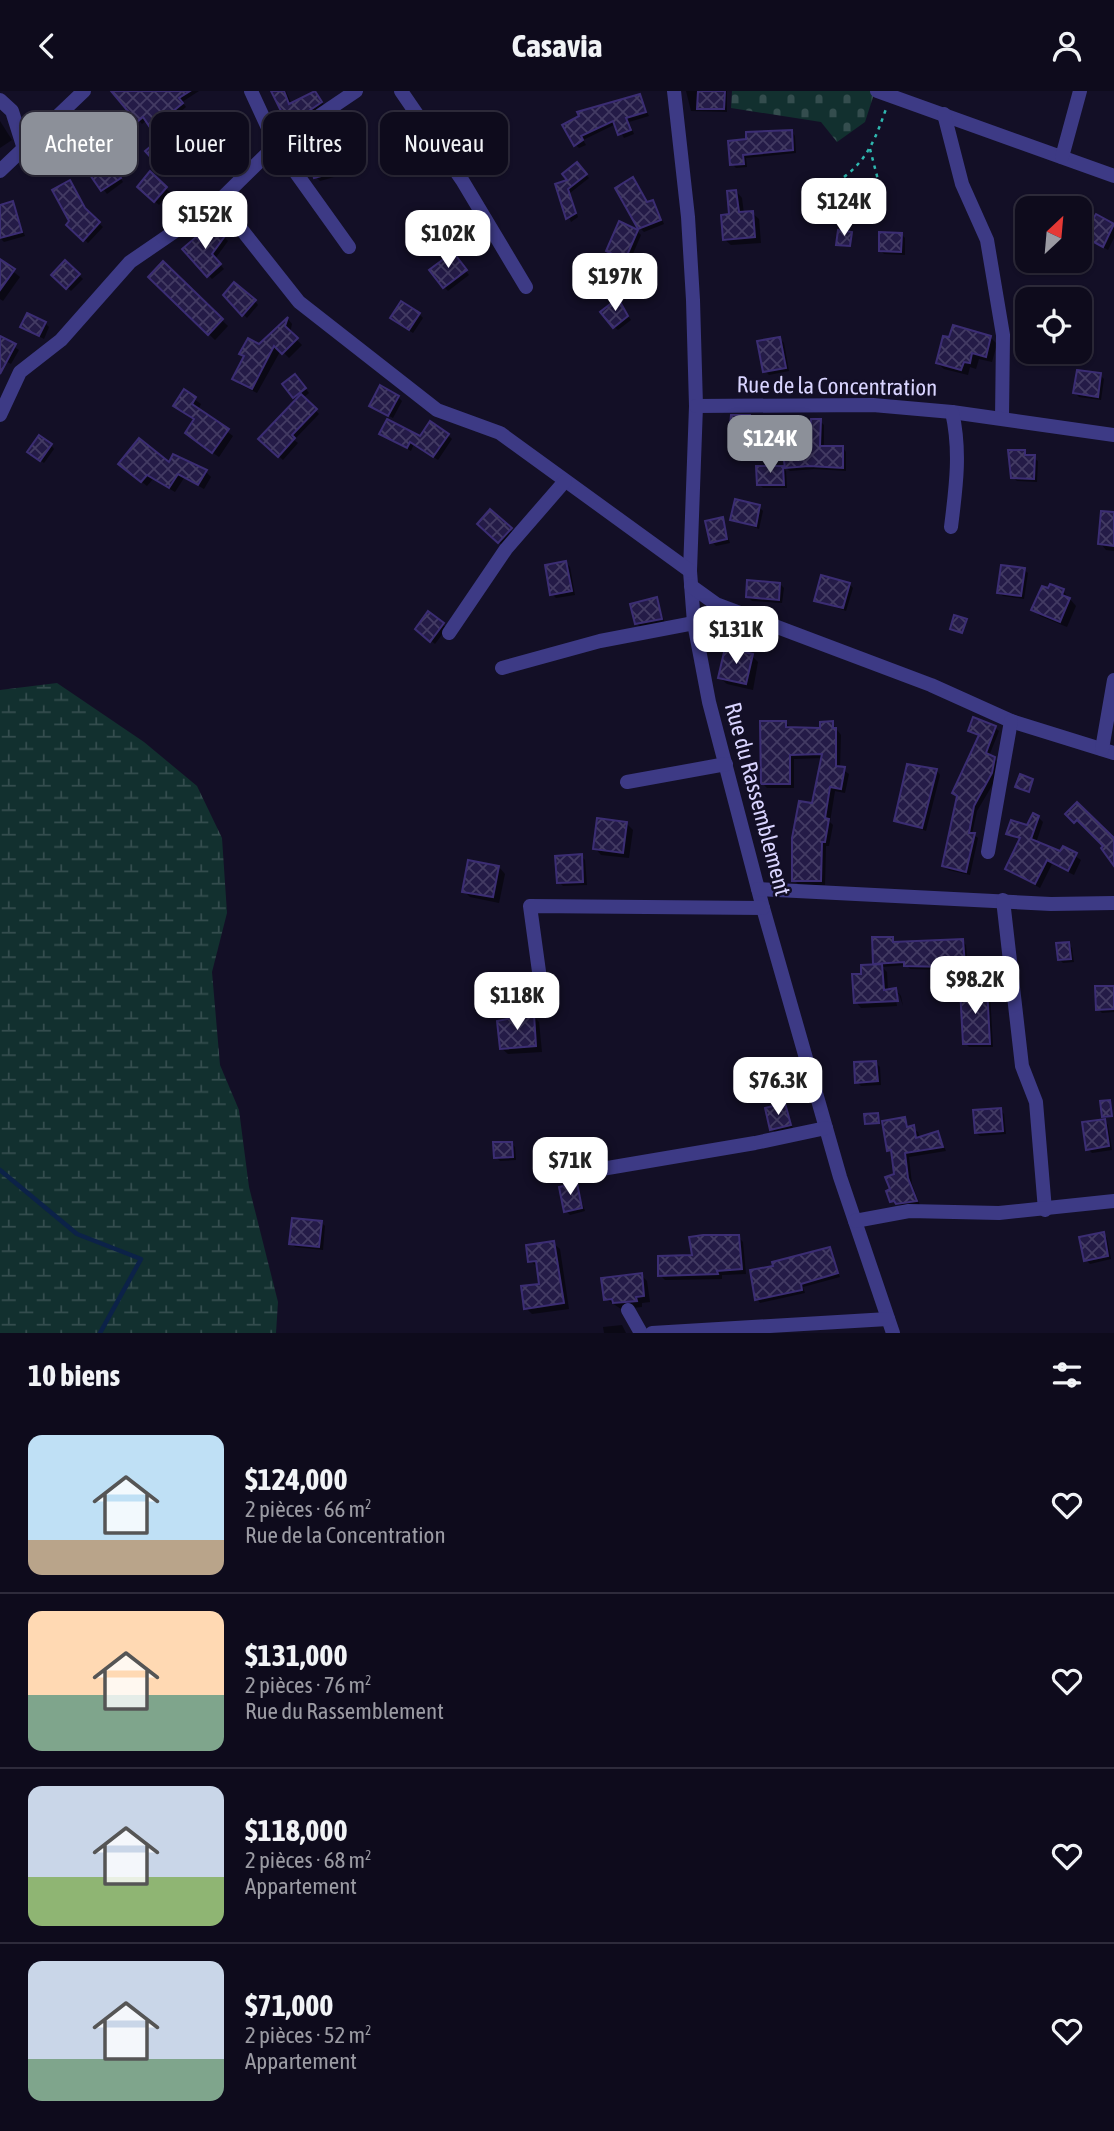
<!DOCTYPE html>
<html lang="fr">
<head>
<meta charset="utf-8">
<style>
	:root { --surface:#0e0b1c; --page:#171425; --text:#f1f3f6; --muted:#9b9ba3; --line:#2e2b3b; --accent:#8c9099 }
	body { margin:0; font-family:"Asap Condensed",sans-serif; background:var(--page); color:var(--text); height:100vh; display:flex; flex-direction:column; font-size:26px; white-space:nowrap }
	* { box-sizing:border-box; margin:0 }
	p { font-size:23px; color:var(--muted) }
	.icon { flex:none; width:38px; height:38px; fill:none; stroke:currentColor; stroke-width:2; stroke-linecap:round; stroke-linejoin:round }
	.map { position:relative; height:1242px; overflow:hidden }
	.drawer { display:flex; flex-direction:column; background:var(--surface); flex:1 }
	.drawer>* { flex:none }
	.hud { position:absolute; left:21px; top:21px; width:700px; height:63px; display:flex; gap:14px }
	.needle { width:46px; rotate:26deg }
	.tools { position:absolute; left:1015px; top:105px; display:grid; gap:14px }
	.tools a { display:grid; place-items:center; width:77px; height:77px; border-radius:14px; background:var(--surface); box-shadow:0 2px 5px #0004,0 0 0 2px var(--line); font-size:35px }
	.price { position:absolute; translate:-50% -60px; padding:0 16px; border-radius:14px; background:#fff; color:#222; font-size:23px; line-height:46px; filter:drop-shadow(0 2px 4px #0008) }
	.price::after { content:''; position:absolute; left:50%; top:42px; width:21px; height:16px; margin-left:-10px; background:inherit; clip-path:polygon(0 0,100% 0,50% 100%) }
	.price.on { background:var(--accent); color:#fff }
	ul { padding:0; list-style:none }
	li { display:flex; align-items:center; gap:21px; height:175px; padding:0 28px }
	li+li { border-top:2px solid var(--line) }
	li span { display:grid; place-items:center; flex:none; width:196px; height:140px; border-radius:14px; color:#555 }
	li>.icon { margin-inline-start:auto }
	span .icon { width:84px; height:84px; fill:#fffc; stroke-width:1 }
	li b { font-size:30px }
	h2 { display:flex; justify-content:space-between; align-items:center; height:84px; padding:0 28px; font-size:30px }
	.tag { padding:0 24px; border-radius:14px; background:var(--surface); box-shadow:0 2px 5px #0004,0 0 0 2px var(--line); font-size:24px; line-height:63px }
	.tag.on { background:var(--accent); color:#fff }
	header { display:flex; justify-content:space-between; align-items:center; height:91px; padding:0 28px; background:var(--surface); font-size:32px; font-weight:700 }
	.map>svg:first-child { display:block }
	.wetland { fill:url(#wetland-marsh) }
	.cemetery { fill:url(#cemetery-stones) }
	.shadow { fill:#0007 }
	.lines { fill:none; stroke-linecap:round; stroke-linejoin:round }
	.stream { stroke:#0c2248; stroke-width:4.5 }
	.building { fill:url(#building-cross-hatch); stroke:#3b2d73; stroke-width:2 }
	.path { stroke:#2fb8b0; stroke-width:2.5; stroke-dasharray:3.5 5; stroke-linecap:butt }
	.minor { stroke:#3d3a85; stroke-width:14 }
	.labels { text-anchor:middle; dominant-baseline:central; stroke-width:5; stroke-linejoin:round; paint-order:stroke }
	.street-label { font-size:23px; fill:#d9d4ff; stroke:#130f26 }
</style>
</head>
<body>
<header><svg class="icon" aria-label="back" viewBox="0 0 24 24"><path d="M15 5l-7 7 7 7"/></svg>Casavia<svg class="icon" aria-label="person" viewBox="0 0 24 24"><circle cx="12" cy="8" r="4"/><path d="M4 21q1-7 8-7t8 7"/></svg></header>
<div class="map">
<svg width="1114" height="1242" viewBox="0 0 1114 1242">
	<defs>
		<pattern id="wetland-marsh" width="20" height="14" patternUnits="userSpaceOnUse" patternTransform="scale(1.75)"><rect width="20" height="14" fill="#12302f"/><path d="M1 5h8M5 5V1M11 12h8M15 12V8" fill="none" stroke="#344d4e"/></pattern>
		<pattern id="cemetery-stones" width="16" height="16" patternUnits="userSpaceOnUse" patternTransform="scale(1.75)"><rect width="16" height="16" fill="#12302f"/><path d="M2 7V4a2 2 0 0 1 4 0v3zM10 15v-3a2 2 0 0 1 4 0v3z" fill="#344d4e"/></pattern>
		<pattern id="building-cross-hatch" width="8" height="8" patternUnits="userSpaceOnUse" patternTransform="scale(1.75)"><rect width="8" height="8" fill="#241b47"/><path d="M0 0l8 8M0 8l8-8" fill="none" stroke="#433b63"/></pattern>
	</defs>
	<rect width="100%" height="100%" fill="#130f26"/>
	<polygon class="wetland" points="57,592 144,651 197,695 222,747 227,822 212,881 220,974 239,1019 249,1096 278,1211 276,1242 0,1242 0,599"/>
	<polygon class="cemetery" points="732,0 875,0 865,31 837,51 821,31 731,17"/>
	<g class="shadow">
		<polygon points="114,0 199,0 182,11 186,16 156,41 147,29 142,33"/>
		<polygon points="274,0 286,0 292,14 314,1 327,18 295,39"/>
		<polygon points="686,0 727,0 727,21 691,20"/>
		<polygon points="639,5 649,25 629,31 634,43 624,47 616,33 583,49 586,54 579,57 575,53 565,35"/>
		<polygon points="0,30 12,49 0,57"/>
		<polygon points="414,36 423,50 410,57 406,53"/>
		<polygon points="792,41 795,45 796,62 746,67 747,76 736,77 732,73 730,51"/>
		<polygon points="156,53 176,76 168,83 147,60"/>
		<polygon points="337,64 345,83 320,90 316,86"/>
		<polygon points="576,73 589,87 570,102 578,126 571,131 557,95 570,90"/>
		<polygon points="111,74 123,91 107,103 91,81"/>
		<polygon points="150,83 170,101 159,114 139,96"/>
		<polygon points="633,89 648,113 653,111 656,115 664,133 644,141 640,137"/>
		<polygon points="836,92 840,96 839,110 823,109 819,105"/>
		<polygon points="73,95 88,122 103,136 88,152 68,134 72,130"/>
		<polygon points="736,100 742,107 744,123 752,122 759,128 761,152 731,154 724,148"/>
		<polygon points="1064,109 1114,135 1114,147 1108,159 1080,142 1080,117 1058,117"/>
		<polygon points="12,112 25,145 4,151 0,147 0,116"/>
		<polygon points="637,140 641,144 629,172 608,160"/>
		<polygon points="901,143 905,147 905,164 884,163 880,159"/>
		<polygon points="224,146 228,150 215,168 224,178 212,188 185,159"/>
		<polygon points="456,167 469,184 448,200 444,196"/>
		<polygon points="0,170 20,186 3,210 0,208"/>
		<polygon points="65,171 83,188 71,200 53,184"/>
		<polygon points="163,173 228,235 215,249 150,186"/>
		<polygon points="225,204 255,210 258,214 247,227"/>
		<polygon points="618,210 631,229 618,239 614,236"/>
		<polygon points="419,223 423,227 413,242 396,231"/>
		<polygon points="288,228 292,233 290,242 302,254 289,267 281,259 257,302 239,293 234,287 245,266 242,263 260,255"/>
		<polygon points="45,232 49,236 44,248 22,236"/>
		<polygon points="0,247 19,259 11,273 0,267"/>
		<polygon points="991,247 997,253 992,271 979,268 976,278 970,276 968,284 944,278 937,272"/>
		<polygon points="780,248 784,252 789,280 769,284 765,280"/>
		<polygon points="1100,284 1104,288 1101,309 1079,306 1075,302"/>
		<polygon points="299,289 309,302 303,307 319,323 294,349 298,352 283,369 260,348 298,309 285,294"/>
		<polygon points="184,301 201,313 198,319 233,345 219,366 193,348 195,329 176,315"/>
		<polygon points="398,306 402,310 393,327 371,315"/>
		<polygon points="749,326 753,330 753,338 736,338 732,334"/>
		<polygon points="820,330 824,334 824,357 843,357 846,361 846,380 814,378 790,380 786,377 794,364"/>
		<polygon points="381,343 421,347 448,344 452,348 438,369 414,353 411,360"/>
		<polygon points="51,354 54,358 44,372 33,364"/>
		<polygon points="1024,361 1038,370 1037,391 1017,390 1013,387"/>
		<polygon points="169,373 206,381 211,386 204,398 184,387 175,401 153,388 147,395 126,378"/>
		<polygon points="782,376 786,380 787,397 763,397 759,393"/>
		<polygon points="759,416 763,420 759,438 732,428"/>
		<polygon points="490,421 514,442 503,455 479,433"/>
		<polygon points="1114,423 1114,460 1106,459 1100,452"/>
		<polygon points="722,428 730,452 716,455 712,451"/>
		<polygon points="566,472 570,476 575,504 556,507 552,503"/>
		<polygon points="1024,479 1028,482 1024,508 1003,505 999,502"/>
		<polygon points="780,493 784,497 782,512 752,510 748,506"/>
		<polygon points="849,493 853,497 846,520 815,509"/>
		<polygon points="1049,500 1063,500 1076,515 1067,536 1040,525 1033,518"/>
		<polygon points="656,508 665,532 641,537 637,533"/>
		<polygon points="428,523 447,537 435,553 422,542"/>
		<polygon points="752,565 758,571 753,599 727,593 720,587"/>
		<polygon points="786,632 791,637 822,639 832,632 841,644 840,677 849,683 845,702 835,700 830,731 833,734 829,755 826,755 825,794 799,794 794,789 823,667 794,668 794,697 767,697 762,692"/>
		<polygon points="995,637 999,640 989,665 998,671 993,693 977,720 972,743 978,747 970,784 948,779 944,775 980,646 970,639"/>
		<polygon points="908,675 937,680 940,684 926,740 896,729"/>
		<polygon points="1038,726 1043,731 1036,752 1061,762 1063,757 1081,769 1074,784 1052,773 1040,797 1007,778 1021,750 1008,742 1028,736"/>
		<polygon points="626,732 633,739 629,767 601,764 595,757"/>
		<polygon points="581,765 585,769 587,794 563,795 559,791"/>
		<polygon points="499,776 505,783 499,812 470,806 464,800"/>
		<polygon points="892,848 897,853 962,850 966,854 968,878 964,879 965,891 956,891 951,879 910,878 906,874 882,876 887,881 888,900 896,899 901,905 903,915 899,903 895,903 897,915 861,917 856,911 863,884 878,875 875,872"/>
		<polygon points="1068,853 1072,857 1074,871 1063,872 1059,868"/>
		<polygon points="1114,896 1114,921 1102,922 1098,918"/>
		<polygon points="986,897 990,901 993,956 969,956 965,952"/>
		<polygon points="533,925 539,931 542,961 508,963 501,957"/>
		<polygon points="876,972 880,976 881,994 861,995 857,991"/>
		<polygon points="784,1014 793,1038 776,1042 772,1038"/>
		<polygon points="1000,1019 1004,1023 1006,1043 980,1045 976,1042"/>
		<polygon points="905,1028 910,1037 918,1041 920,1047 938,1042 946,1060 909,1066 912,1093 920,1114 902,1116 891,1110 896,1084 894,1064 888,1059"/>
		<polygon points="1105,1030 1108,1034 1112,1059 1092,1062 1088,1058"/>
		<polygon points="511,1052 515,1056 516,1069 500,1070 496,1066"/>
		<polygon points="576,1094 585,1120 570,1124 566,1120"/>
		<polygon points="321,1131 325,1135 323,1159 295,1156 291,1152"/>
		<polygon points="1103,1143 1107,1147 1111,1168 1090,1173 1086,1169"/>
		<polygon points="738,1146 743,1151 746,1183 722,1184 722,1188 665,1189 660,1184"/>
		<polygon points="553,1152 560,1158 569,1218 532,1223 526,1217 541,1194 538,1176 530,1170"/>
		<polygon points="829,1158 840,1186 803,1196 805,1202 760,1212 757,1208 775,1177"/>
		<polygon points="641,1184 647,1190 650,1211 642,1212 642,1216 621,1218 606,1208"/>
		<polygon points="622,1234 626,1242 604,1242 603,1236"/>
	</g>
	<g class="lines">
		<polyline class="stream" points="0,1079 77,1143 141,1168 100,1242"/>
	</g>
	<g class="building">
		<polygon points="111,0 190,0 179,7 183,12 151,38 143,26 137,31"/>
		<polygon points="271,0 284,0 289,13 315,0 322,11 288,34"/>
		<polygon points="698,0 725,0 724,18 697,18"/>
		<polygon points="640,3 646,21 626,27 631,39 618,44 613,30 581,45 583,49 574,55 562,34 579,25 577,21"/>
		<polygon points="410,30 421,46 405,54 396,38"/>
		<polygon points="792,39 793,59 743,64 744,73 730,74 728,50 746,48 746,41"/>
		<polygon points="156,51 173,71 163,80 145,60"/>
		<polygon points="337,62 343,79 314,87 309,70"/>
		<polygon points="108,68 121,87 101,100 88,81"/>
		<polygon points="577,71 587,83 568,98 576,122 566,128 555,93 567,89 562,83"/>
		<polygon points="150,80 167,96 154,111 137,96"/>
		<polygon points="633,86 647,111 653,109 661,129 638,138 615,97"/>
		<polygon points="70,89 85,117 100,131 83,150 66,134 69,130 52,99"/>
		<polygon points="818,89 837,91 836,107 817,106"/>
		<polygon points="736,99 739,121 753,120 755,146 723,149 721,124 729,123 727,100"/>
		<polygon points="13,110 22,141 0,147 0,114"/>
		<polygon points="1096,123 1114,133 1103,156 1083,145"/>
		<polygon points="619,130 638,139 625,169 606,160"/>
		<polygon points="211,135 225,145 212,163 221,173 207,186 182,158 196,146 200,150"/>
		<polygon points="838,139 852,141 850,155 836,154"/>
		<polygon points="879,141 902,142 901,161 879,160"/>
		<polygon points="453,161 467,179 443,197 429,179"/>
		<polygon points="0,168 15,178 0,199"/>
		<polygon points="65,169 80,183 66,198 51,184"/>
		<polygon points="163,170 223,228 208,244 148,186"/>
		<polygon points="234,191 256,209 242,225 223,204"/>
		<polygon points="618,207 628,225 613,237 600,221"/>
		<polygon points="401,210 420,222 409,239 390,227"/>
		<polygon points="27,222 46,231 39,245 20,236"/>
		<polygon points="288,226 285,235 298,247 282,263 274,255 252,298 232,288 244,265 239,263 248,247 259,253"/>
		<polygon points="953,234 991,245 986,266 972,262 970,272 964,271 961,279 936,272 943,245 949,246"/>
		<polygon points="0,245 16,253 0,283"/>
		<polygon points="780,246 786,277 763,281 757,250"/>
		<polygon points="1077,279 1101,282 1098,306 1073,302"/>
		<polygon points="295,283 306,297 293,307 282,293"/>
		<polygon points="380,294 399,305 388,325 369,315"/>
		<polygon points="184,298 196,306 192,313 229,338 212,362 185,342 194,328 173,315"/>
		<polygon points="301,303 317,318 292,344 295,347 278,366 258,348"/>
		<polygon points="731,324 750,324 750,335 730,334"/>
		<polygon points="387,328 420,345 430,330 449,343 433,366 410,351 407,357 379,343"/>
		<polygon points="811,328 821,328 820,355 843,355 843,377 809,375 785,377 783,363 792,362 790,344 810,342"/>
		<polygon points="39,344 52,353 40,370 27,361"/>
		<polygon points="139,347 169,371 173,363 207,379 198,394 178,383 169,397 147,384 141,391 118,373"/>
		<polygon points="1008,359 1025,359 1025,364 1035,364 1034,388 1011,387"/>
		<polygon points="756,375 783,375 784,394 757,394"/>
		<polygon points="735,408 760,414 756,435 730,429"/>
		<polygon points="490,418 512,437 498,452 477,433"/>
		<polygon points="1101,420 1114,421 1114,455 1098,453"/>
		<polygon points="723,426 727,448 710,452 705,430"/>
		<polygon points="566,470 572,500 550,504 545,474"/>
		<polygon points="1001,474 1025,477 1021,505 997,502"/>
		<polygon points="821,484 850,492 843,517 814,510"/>
		<polygon points="747,489 780,492 779,509 746,506"/>
		<polygon points="1050,493 1064,498 1062,504 1070,507 1060,531 1031,519 1042,495 1048,497"/>
		<polygon points="657,506 662,528 635,533 630,513"/>
		<polygon points="428,520 444,532 430,551 415,538"/>
		<polygon points="954,524 967,528 962,542 950,538"/>
		<polygon points="725,557 753,563 746,593 718,587"/>
		<polygon points="973,626 996,635 986,662 995,666 992,682 974,715 969,742 975,742 966,781 942,775 957,705 952,702 979,644 968,640"/>
		<polygon points="760,630 786,630 786,636 820,637 820,631 833,630 833,637 836,637 836,675 845,676 841,698 830,696 825,727 829,728 825,751 822,751 821,790 792,790 792,747 799,710 812,712 822,663 790,664 790,693 761,693"/>
		<polygon points="907,673 937,678 922,737 894,730"/>
		<polygon points="1020,683 1033,688 1029,701 1015,696"/>
		<polygon points="1077,711 1114,747 1114,775 1101,757 1103,755 1077,729 1074,732 1065,723"/>
		<polygon points="1033,722 1039,725 1031,748 1060,760 1063,755 1077,762 1068,780 1047,769 1035,793 1005,778 1020,747 1006,743 1011,729 1027,734"/>
		<polygon points="597,727 627,731 623,762 593,758"/>
		<polygon points="582,763 583,791 557,792 555,765"/>
		<polygon points="468,769 499,775 493,806 462,801"/>
		<polygon points="872,846 893,846 893,851 963,848 965,875 961,875 962,887 950,888 949,876 904,875 904,871 873,873"/>
		<polygon points="1069,851 1071,868 1058,869 1056,852"/>
		<polygon points="882,873 884,899 896,897 898,910 854,912 852,883 861,883 861,874"/>
		<polygon points="1095,895 1114,895 1114,918 1096,919"/>
		<polygon points="987,896 990,953 963,953 960,897"/>
		<polygon points="534,923 536,955 500,958 497,930"/>
		<polygon points="876,970 878,990 855,992 854,971"/>
		<polygon points="1110,1009 1112,1025 1102,1026 1100,1010"/>
		<polygon points="785,1012 791,1034 770,1039 765,1017"/>
		<polygon points="1001,1017 1003,1040 975,1042 973,1019"/>
		<polygon points="878,1022 879,1032 865,1033 864,1023"/>
		<polygon points="905,1026 907,1036 914,1034 916,1047 938,1040 943,1056 905,1062 908,1087 917,1110 896,1113 894,1110 890,1111 886,1100 890,1098 885,1086 894,1083 891,1059 887,1060 882,1030"/>
		<polygon points="1105,1028 1109,1055 1086,1059 1082,1031"/>
		<polygon points="493,1051 512,1051 513,1066 494,1067"/>
		<polygon points="577,1092 582,1117 564,1121 559,1096"/>
		<polygon points="292,1127 322,1130 319,1156 289,1153"/>
		<polygon points="1104,1141 1108,1165 1084,1170 1079,1146"/>
		<polygon points="703,1144 739,1144 742,1178 717,1180 718,1183 658,1185 658,1165 692,1164 689,1146"/>
		<polygon points="554,1150 564,1212 524,1218 521,1195 539,1193 536,1170 528,1171 526,1154"/>
		<polygon points="830,1156 838,1182 801,1193 802,1199 755,1209 750,1179 773,1175 772,1171"/>
		<polygon points="642,1182 644,1205 636,1206 637,1210 613,1212 612,1208 604,1209 601,1187"/>
	</g>
	<g class="lines">
		<g class="path">
			<polyline points="870,58 883,108"/>
			<path d="M844 86C868 68 876 46 886 18"/>
		</g>
		<g class="minor">
			<polyline points="251,0 276,54 349,156"/>
			<polyline points="401,0 462,89 526,196"/>
			<polyline points="674,0 688,126 693,209 696,315 690,480 694,532 709,611 763,817 840,1086 893,1242"/>
			<polyline points="877,0 1114,85"/>
			<polyline points="0,9 12,20 24,58"/>
			<polyline points="944,23 962,93 987,149 1003,244 1002,327"/>
			<polyline points="1062,66 1080,0"/>
			<polyline points="0,80 84,0"/>
			<polyline points="219,110 299,211 437,319 500,342 690,480"/>
			<polyline points="696,315 873,314 952,321 1114,344"/>
			<polyline points="0,324 20,281 61,249 130,171 219,110 276,54 356,0"/>
			<path d="M951 436C956 396 961 360 952 321"/>
			<polyline points="691,495 716,513 931,594 1011,630 1114,662"/>
			<polyline points="449,542 506,458 565,390"/>
			<polyline points="502,577 600,550 694,532"/>
			<polyline points="1102,658 1114,589"/>
			<polyline points="627,691 726,673"/>
			<polyline points="988,761 1011,630"/>
			<polyline points="758,798 1051,813 1114,812"/>
			<polyline points="1003,809 1022,975 1036,1011 1045,1119"/>
			<polyline points="544,917 530,815 763,817"/>
			<polyline points="584,1081 755,1052 826,1037"/>
			<polyline points="855,1130 909,1120 999,1122 1114,1110"/>
			<polyline points="628,1219 641,1242"/>
			<polyline points="652,1242 888,1228"/>
		</g>
	</g>
	<g class="labels">
		<g class="street-label">
			<text transform="translate(837 295) rotate(1)">Rue de la Concentration</text>
			<text transform="translate(758 708) rotate(75)">Rue du Rassemblement</text>
		</g>
	</g>
</svg>
<div class="tools">
<a><svg class="needle" viewBox="-14 -14 28 28"><path d="M0-13l5 13h-10z" fill="#e53935"/><path d="M0 13l5-13h-10z" fill="#9b9ba3"/></svg></a>
<a><svg class="icon" aria-label="locate" viewBox="0 0 24 24"><circle cx="12" cy="12" r="6"/><path d="M12 2v4M12 18v4M2 12h4M18 12h4"/></svg></a>
</div>
<b class="price" style="left:844px;top:147px">$124K</b>
<b class="price" style="left:205px;top:160px">$152K</b>
<b class="price" style="left:448px;top:179px">$102K</b>
<b class="price" style="left:615px;top:222px">$197K</b>
<b class="price on" style="left:770px;top:384px">$124K</b>
<b class="price" style="left:736px;top:575px">$131K</b>
<b class="price" style="left:975px;top:925px">$98.2K</b>
<b class="price" style="left:517px;top:941px">$118K</b>
<b class="price" style="left:778px;top:1026px">$76.3K</b>
<b class="price" style="left:570px;top:1106px">$71K</b>
<div class="hud">
<a class="tag on">Acheter</a>
<a class="tag">Louer</a>
<a class="tag">Filtres</a>
<a class="tag">Nouveau</a>
</div>
</div>
<section class="drawer">
<h2>10 biens<svg class="icon" aria-label="filters" viewBox="0 0 24 24"><path d="M4 7h16M4 17h16"/><circle cx="9" cy="7" r="2"/><circle cx="15" cy="17" r="2"/></svg></h2>
<ul>
<li><span style="background:linear-gradient(#bfe0f5 75%,#b9a48a 0)"><svg class="icon" aria-label="home" viewBox="0 0 24 24"><path d="M3 11l9-7 9 7M6 9v11h12V9"/></svg></span><div><b>$124,000</b><p>2 pièces · 66 m²</p><p>Rue de la Concentration</p></div><svg class="icon" aria-label="heart" viewBox="0 0 24 24"><path d="M12 20l-8-8c-3-5 5-10 8-4 3-6 11-1 8 4z"/></svg></li>
<li><span style="background:linear-gradient(#ffd9b3 60%,#7fa58c 0)"><svg class="icon" aria-label="home" viewBox="0 0 24 24"><path d="M3 11l9-7 9 7M6 9v11h12V9"/></svg></span><div><b>$131,000</b><p>2 pièces · 76 m²</p><p>Rue du Rassemblement</p></div><svg class="icon" aria-label="heart" viewBox="0 0 24 24"><path d="M12 20l-8-8c-3-5 5-10 8-4 3-6 11-1 8 4z"/></svg></li>
<li><span style="background:linear-gradient(#c9d6e8 65%,#8fb573 0)"><svg class="icon" aria-label="home" viewBox="0 0 24 24"><path d="M3 11l9-7 9 7M6 9v11h12V9"/></svg></span><div><b>$118,000</b><p>2 pièces · 68 m²</p><p>Appartement</p></div><svg class="icon" aria-label="heart" viewBox="0 0 24 24"><path d="M12 20l-8-8c-3-5 5-10 8-4 3-6 11-1 8 4z"/></svg></li>
<li><span style="background:linear-gradient(#c9d6e8 70%,#7fa58c 0)"><svg class="icon" aria-label="home" viewBox="0 0 24 24"><path d="M3 11l9-7 9 7M6 9v11h12V9"/></svg></span><div><b>$71,000</b><p>2 pièces · 52 m²</p><p>Appartement</p></div><svg class="icon" aria-label="heart" viewBox="0 0 24 24"><path d="M12 20l-8-8c-3-5 5-10 8-4 3-6 11-1 8 4z"/></svg></li>
</ul>
</section>
</body>
</html>
